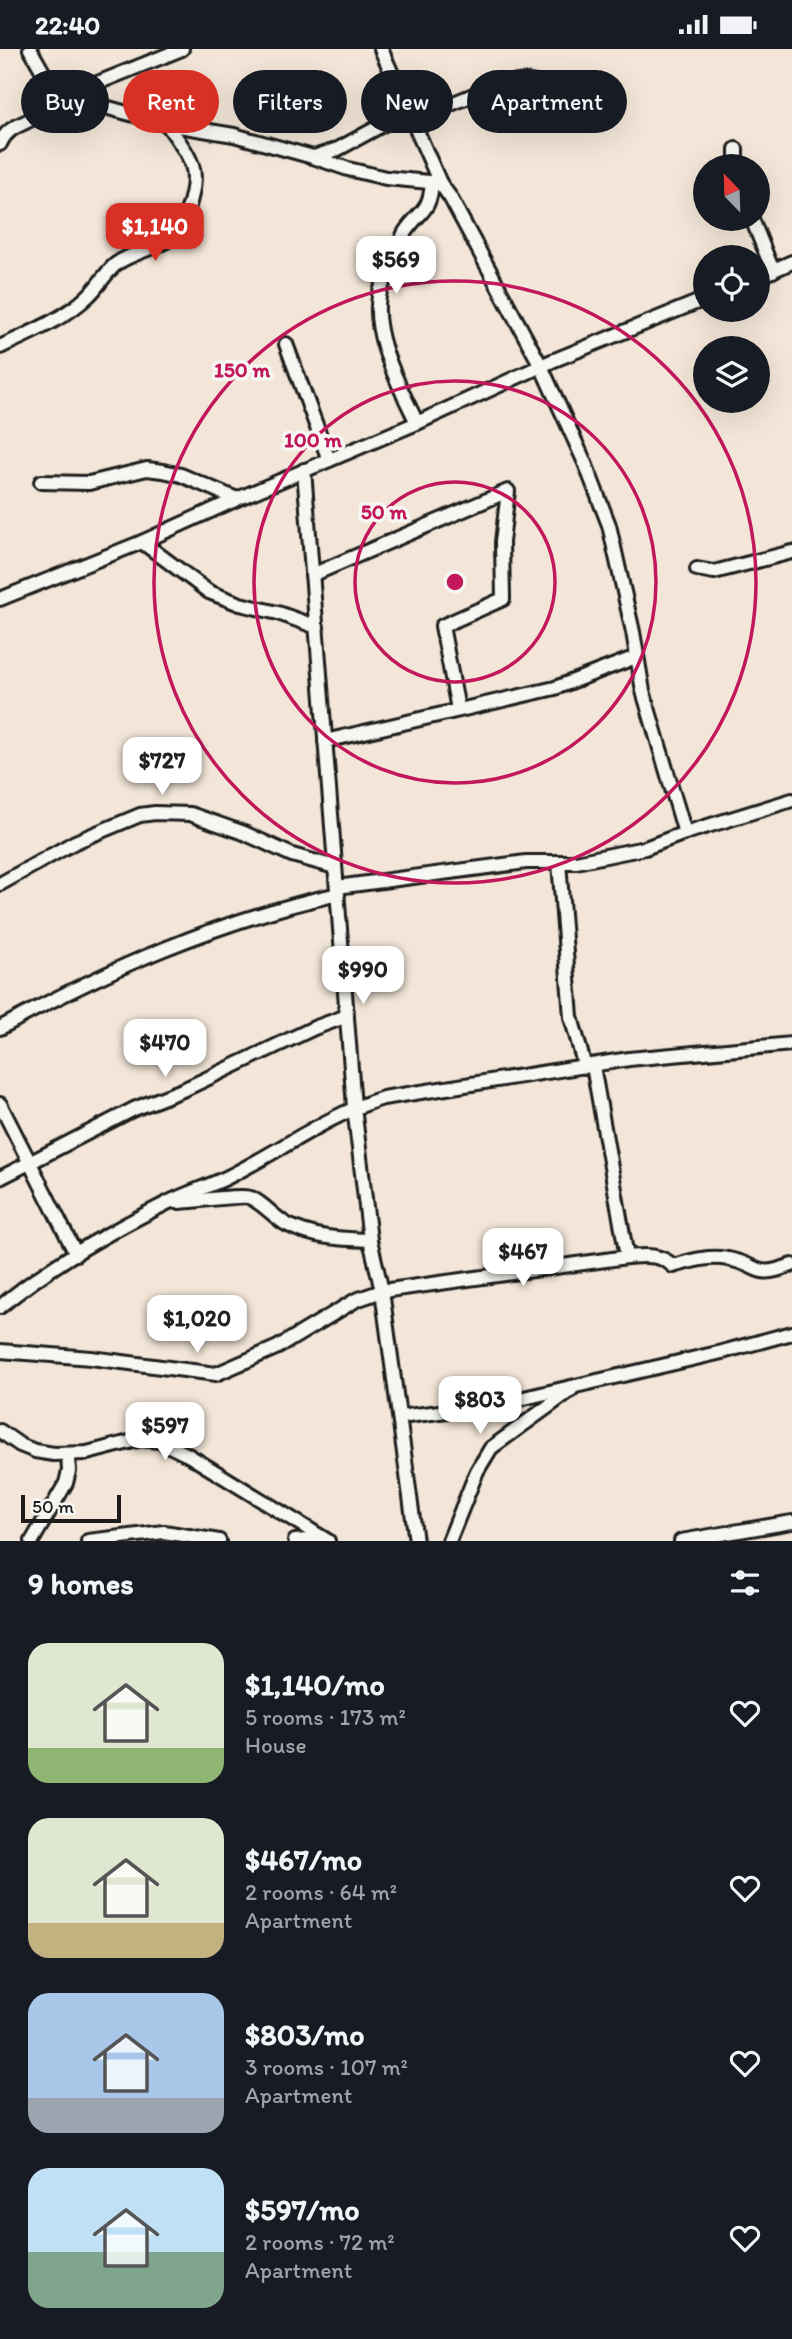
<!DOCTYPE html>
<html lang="en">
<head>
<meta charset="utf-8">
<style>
	:root { --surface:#171b24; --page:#242831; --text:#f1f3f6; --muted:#9ea1a6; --accent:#d93025 }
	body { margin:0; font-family:Itim,sans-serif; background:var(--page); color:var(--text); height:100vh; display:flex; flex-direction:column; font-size:26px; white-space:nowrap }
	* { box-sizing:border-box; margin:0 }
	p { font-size:23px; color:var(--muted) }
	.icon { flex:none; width:38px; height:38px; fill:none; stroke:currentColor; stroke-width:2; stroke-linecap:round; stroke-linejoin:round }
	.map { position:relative; height:1492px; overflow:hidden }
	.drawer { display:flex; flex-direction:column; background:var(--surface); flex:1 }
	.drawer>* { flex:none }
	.guide { position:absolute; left:21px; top:21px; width:751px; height:63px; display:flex; gap:14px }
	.needle { width:46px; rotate:337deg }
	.tools { position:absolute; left:693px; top:105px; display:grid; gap:14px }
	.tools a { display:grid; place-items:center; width:77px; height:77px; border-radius:50%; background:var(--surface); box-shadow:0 7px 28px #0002; font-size:35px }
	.scale { position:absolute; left:21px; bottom:18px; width:100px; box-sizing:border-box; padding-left:7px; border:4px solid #1c1c1c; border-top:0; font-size:19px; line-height:24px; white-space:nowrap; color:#1c1c1c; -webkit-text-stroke:5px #f6f6f2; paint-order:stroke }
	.price { position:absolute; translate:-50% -60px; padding:0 16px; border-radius:14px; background:#fff; color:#222; font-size:23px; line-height:46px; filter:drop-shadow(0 2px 4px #0008) }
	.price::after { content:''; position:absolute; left:50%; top:42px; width:21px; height:16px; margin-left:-10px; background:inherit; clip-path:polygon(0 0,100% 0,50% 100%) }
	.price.current { background:var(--accent); color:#fff }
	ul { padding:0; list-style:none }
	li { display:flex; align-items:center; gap:21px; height:175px; padding:0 28px }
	li span { display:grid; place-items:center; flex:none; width:196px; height:140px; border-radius:21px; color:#555 }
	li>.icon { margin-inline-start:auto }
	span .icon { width:84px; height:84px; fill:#fffc; stroke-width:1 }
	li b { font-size:30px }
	h2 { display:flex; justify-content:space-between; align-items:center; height:84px; padding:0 28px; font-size:30px }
	.tag { padding:0 24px; border-radius:32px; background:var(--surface); box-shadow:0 7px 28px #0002; font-size:24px; line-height:63px }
	.tag.current { background:var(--accent); color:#fff }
	.status { display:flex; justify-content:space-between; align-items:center; height:49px; padding:0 35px; background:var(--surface); direction:ltr }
	.status svg { height:19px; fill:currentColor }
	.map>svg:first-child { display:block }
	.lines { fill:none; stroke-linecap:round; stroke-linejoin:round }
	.street-casing { stroke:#1c1c1c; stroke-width:18 }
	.street { stroke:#f6f6f2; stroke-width:12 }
	.ring { fill:none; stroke:#c2185b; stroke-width:3.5 }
	.centre { fill:#c2185b; stroke:#f6f6f2; stroke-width:3.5 }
	.ring-label { font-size:21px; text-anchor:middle; font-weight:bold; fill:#c2185b; stroke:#f6f6f2; stroke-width:7; stroke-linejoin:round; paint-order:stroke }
</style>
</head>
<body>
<div class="status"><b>22:40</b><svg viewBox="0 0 49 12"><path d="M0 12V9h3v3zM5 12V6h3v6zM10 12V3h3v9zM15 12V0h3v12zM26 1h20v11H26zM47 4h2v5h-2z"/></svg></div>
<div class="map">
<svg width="792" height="1492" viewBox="0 0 792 1492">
	<rect width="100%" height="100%" fill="#f3e6d8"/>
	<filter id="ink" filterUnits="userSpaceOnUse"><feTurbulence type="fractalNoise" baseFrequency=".0143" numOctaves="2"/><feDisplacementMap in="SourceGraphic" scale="14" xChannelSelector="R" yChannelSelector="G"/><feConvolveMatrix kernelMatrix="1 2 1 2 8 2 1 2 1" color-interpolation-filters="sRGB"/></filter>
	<g filter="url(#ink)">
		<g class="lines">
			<g class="street-casing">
				<g id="street">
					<polyline points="30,0 51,37 65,47 167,75 234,86 313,108 348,120 386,129 440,134"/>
					<polyline points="381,0 440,134 450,148 541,317 585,414 609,476 633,583 643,642 685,784"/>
					<polyline points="65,47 182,0"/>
					<polyline points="412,71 500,35 526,32 544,36"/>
					<path d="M0 95C13 65 46 82 51 37"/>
					<polyline points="314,108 338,100 408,62"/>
					<polyline points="736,117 736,100"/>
					<polyline points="752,170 773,222"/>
					<polyline points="758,228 792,213"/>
					<polyline points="286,295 329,411"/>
					<path d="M0 298C28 285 66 269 88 247 99 237 105 224 116 215 134 202 157 200 174 187 181 181 184 172 187 163 202 119 192 112 167 75"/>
					<path d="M417 374C400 338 366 277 382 237 385 228 392 222 396 214 401 204 399 192 405 183 420 161 430 164 432 133"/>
					<polyline points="304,421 354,1058 370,1191 382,1242 416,1492"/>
					<polyline points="41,433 89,434 147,420 163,422 181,426 237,450"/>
					<polyline points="142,493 209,543 240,555 278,564 317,578"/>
					<polyline points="697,520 714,523 792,503"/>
					<polyline points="312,526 508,442 502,493 503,550 442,577 458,660"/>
					<polyline points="0,550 142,493 237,450 417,374 552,312 705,250"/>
					<polyline points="325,692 555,639 636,608"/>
					<polyline points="559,813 571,968 585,1018"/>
					<polyline points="0,835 75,793 140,766 155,764 190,765 244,784 292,806 335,818"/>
					<polyline points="337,838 526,813 576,813 645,799 685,784 792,751"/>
					<path d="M0 979C108 920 217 872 338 845"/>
					<polyline points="593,1017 627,1208"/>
					<polyline points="0,1055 76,1205"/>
					<polyline points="0,1129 134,1060 185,1040 314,979 347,967"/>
					<path d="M176 1153C189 1153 245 1145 251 1149 264 1155 274 1168 286 1175 313 1189 340 1190 370 1191"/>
					<path d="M0 1258C48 1217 111 1182 167 1154 187 1144 207 1138 226 1129 279 1103 327 1066 383 1049L629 1010 792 995"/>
					<path d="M0 1302 91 1309 216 1325 278 1298 356 1251 382 1242 627 1208C644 1207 660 1204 673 1217 690 1212 710 1206 728 1210 762 1216 752 1231 792 1216"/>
					<polyline points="400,1368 494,1356 722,1303 792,1284"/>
					<polyline points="0,1382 20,1396 35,1402 54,1405 87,1404 141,1390 159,1392 188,1406 328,1492"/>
					<polyline points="32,1492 66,1434 69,1422 68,1405"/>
					<polyline points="88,1492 164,1483 219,1492"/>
					<polyline points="295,1492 321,1490"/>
					<polyline points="449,1492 477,1422 491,1399 571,1341"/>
					<polyline points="681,1492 792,1473"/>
				</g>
			</g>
			<use href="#street" class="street"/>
		</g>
	</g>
	<g class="ring">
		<circle cx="455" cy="533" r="100"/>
		<circle cx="455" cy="533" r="201"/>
		<circle cx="455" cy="533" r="301"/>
	</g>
	<circle cx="455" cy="533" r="10" class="centre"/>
	<g class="ring-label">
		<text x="242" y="328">150 m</text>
		<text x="313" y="398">100 m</text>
		<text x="384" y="470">50 m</text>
	</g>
</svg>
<div class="tools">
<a><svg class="needle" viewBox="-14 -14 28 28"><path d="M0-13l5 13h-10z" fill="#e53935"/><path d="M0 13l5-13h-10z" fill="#9ea1a6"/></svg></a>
<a><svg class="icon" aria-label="locate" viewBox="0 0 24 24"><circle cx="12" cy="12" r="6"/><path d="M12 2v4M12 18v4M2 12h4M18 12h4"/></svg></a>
<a><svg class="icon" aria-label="layers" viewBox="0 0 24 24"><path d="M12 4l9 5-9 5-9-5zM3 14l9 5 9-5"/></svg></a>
</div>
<div class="scale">50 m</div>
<b class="price current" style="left:155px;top:214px">$1,140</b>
<b class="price" style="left:396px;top:247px">$569</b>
<b class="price" style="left:162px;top:748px">$727</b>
<b class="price" style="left:363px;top:957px">$990</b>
<b class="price" style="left:165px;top:1030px">$470</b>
<b class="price" style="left:523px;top:1239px">$467</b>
<b class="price" style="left:197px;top:1306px">$1,020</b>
<b class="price" style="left:480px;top:1387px">$803</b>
<b class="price" style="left:165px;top:1413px">$597</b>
<div class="guide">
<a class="tag">Buy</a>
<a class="tag current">Rent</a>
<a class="tag">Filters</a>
<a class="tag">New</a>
<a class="tag">Apartment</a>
</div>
</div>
<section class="drawer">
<h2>9 homes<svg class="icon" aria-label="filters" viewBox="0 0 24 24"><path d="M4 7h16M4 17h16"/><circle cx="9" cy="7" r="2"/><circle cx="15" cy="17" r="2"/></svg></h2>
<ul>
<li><span style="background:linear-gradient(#dfe7d0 75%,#8fb573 0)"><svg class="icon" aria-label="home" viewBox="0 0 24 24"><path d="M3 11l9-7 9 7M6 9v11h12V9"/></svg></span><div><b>$1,140/mo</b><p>5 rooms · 173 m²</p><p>House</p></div><svg class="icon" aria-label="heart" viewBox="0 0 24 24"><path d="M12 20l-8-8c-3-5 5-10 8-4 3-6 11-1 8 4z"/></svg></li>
<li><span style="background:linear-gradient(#dfe7d0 75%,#c2b280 0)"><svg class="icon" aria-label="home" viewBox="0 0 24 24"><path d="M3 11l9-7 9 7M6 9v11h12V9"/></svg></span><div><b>$467/mo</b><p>2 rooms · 64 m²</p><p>Apartment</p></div><svg class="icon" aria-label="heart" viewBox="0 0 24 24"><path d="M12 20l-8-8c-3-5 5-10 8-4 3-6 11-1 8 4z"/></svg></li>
<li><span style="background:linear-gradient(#a9c7e8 75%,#9aa5b1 0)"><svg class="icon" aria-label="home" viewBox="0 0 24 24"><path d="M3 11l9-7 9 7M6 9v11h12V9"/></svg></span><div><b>$803/mo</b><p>3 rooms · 107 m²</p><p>Apartment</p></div><svg class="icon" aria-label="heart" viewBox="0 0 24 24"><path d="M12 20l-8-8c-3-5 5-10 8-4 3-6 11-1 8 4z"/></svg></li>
<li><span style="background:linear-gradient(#bfe0f5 60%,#7fa58c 0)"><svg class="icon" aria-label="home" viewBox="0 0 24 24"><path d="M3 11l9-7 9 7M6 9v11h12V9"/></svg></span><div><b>$597/mo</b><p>2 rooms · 72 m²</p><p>Apartment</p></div><svg class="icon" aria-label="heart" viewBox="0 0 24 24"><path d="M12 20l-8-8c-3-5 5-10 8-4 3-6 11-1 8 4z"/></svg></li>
</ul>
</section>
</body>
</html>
